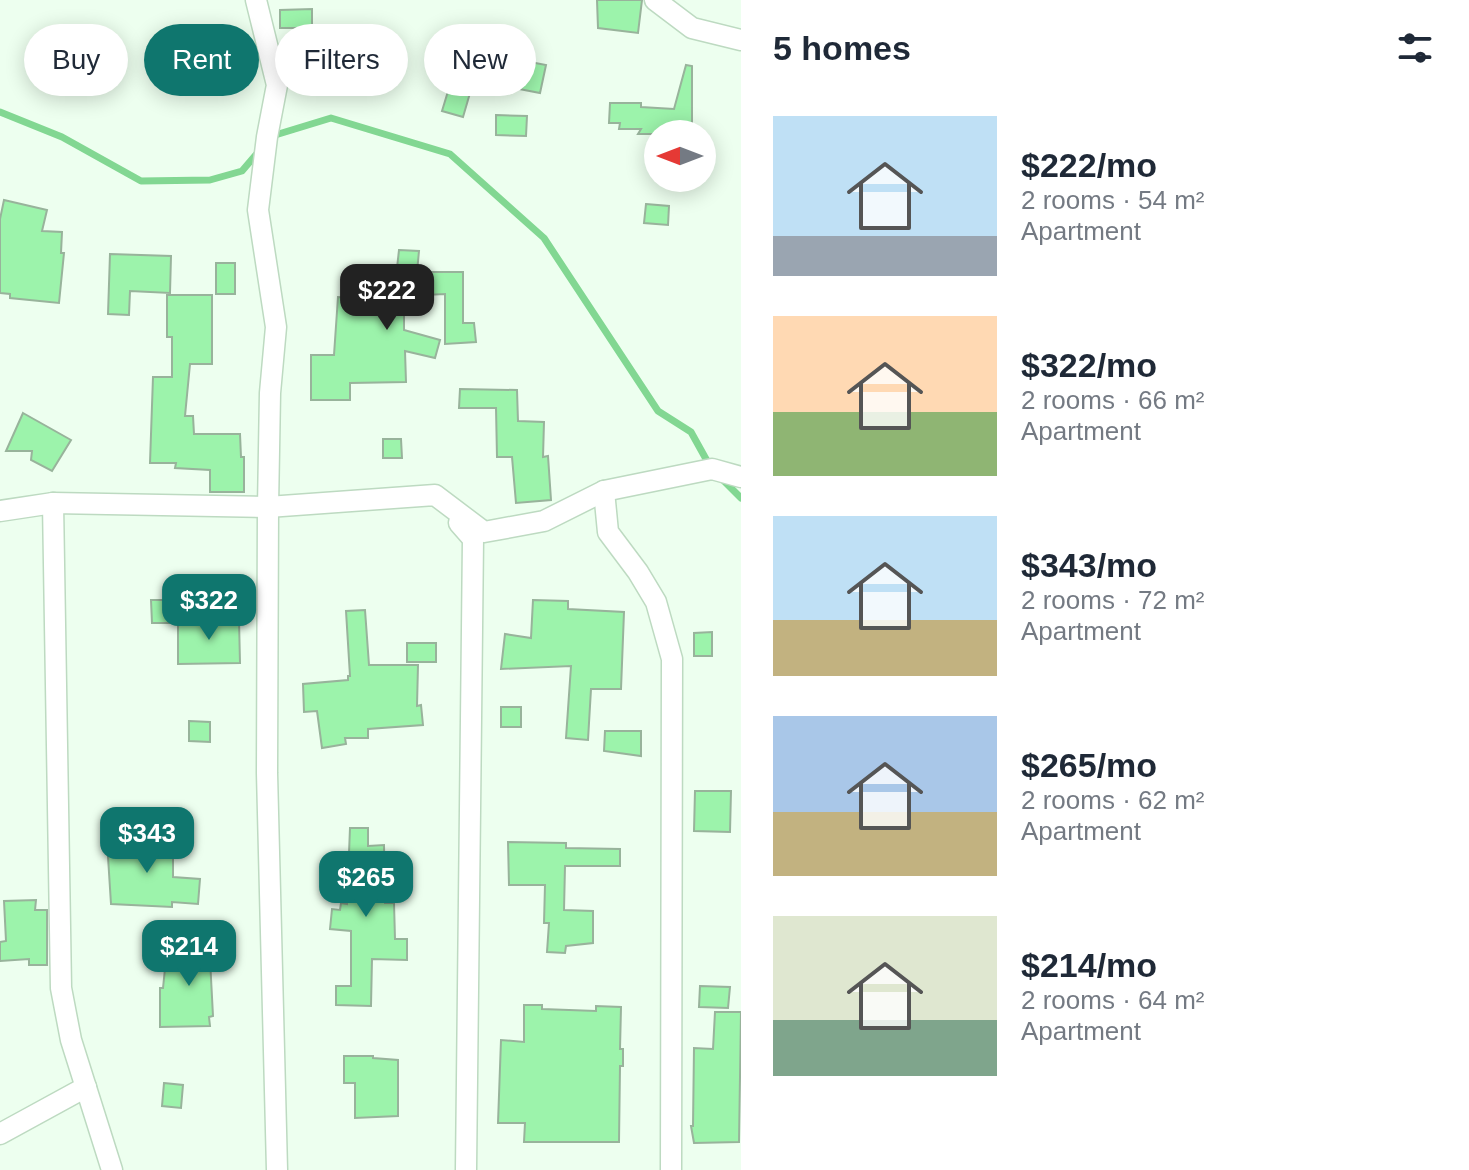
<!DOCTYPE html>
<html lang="en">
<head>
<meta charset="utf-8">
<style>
	:root { --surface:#fff; --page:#f2f2f3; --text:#1f2937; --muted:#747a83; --accent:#0f766e }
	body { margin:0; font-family:Helvetica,sans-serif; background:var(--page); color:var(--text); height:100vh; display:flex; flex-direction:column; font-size:30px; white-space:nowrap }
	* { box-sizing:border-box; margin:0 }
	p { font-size:26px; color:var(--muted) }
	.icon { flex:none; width:44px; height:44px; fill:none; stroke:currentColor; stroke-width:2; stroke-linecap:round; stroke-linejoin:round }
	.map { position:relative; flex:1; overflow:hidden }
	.sheet { display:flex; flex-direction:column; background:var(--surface); width:728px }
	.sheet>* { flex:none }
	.banner { position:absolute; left:24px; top:24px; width:596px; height:72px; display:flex; gap:16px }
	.needle { width:52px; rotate:270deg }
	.fabs { position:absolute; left:644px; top:120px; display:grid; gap:16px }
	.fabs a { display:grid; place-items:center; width:72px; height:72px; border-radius:50%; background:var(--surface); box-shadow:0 4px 20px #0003; font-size:40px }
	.price { position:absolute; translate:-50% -68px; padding:0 18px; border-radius:16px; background:var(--accent); color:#fff; font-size:26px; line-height:52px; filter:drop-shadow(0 2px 4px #0008) }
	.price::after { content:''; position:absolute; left:50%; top:48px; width:24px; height:18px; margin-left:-12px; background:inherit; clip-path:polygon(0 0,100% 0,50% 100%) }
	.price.selected { background:#222; color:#fff }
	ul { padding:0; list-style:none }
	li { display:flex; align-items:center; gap:24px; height:200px; padding:0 32px }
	li span { display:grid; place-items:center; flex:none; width:224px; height:160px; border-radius:0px; color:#555 }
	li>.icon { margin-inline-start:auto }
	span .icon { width:96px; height:96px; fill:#fffc; stroke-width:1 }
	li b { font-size:34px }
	h2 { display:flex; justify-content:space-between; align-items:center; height:96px; padding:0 32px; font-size:34px }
	.chip { padding:0 28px; border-radius:36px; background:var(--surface); box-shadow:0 4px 20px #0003; font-size:28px; line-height:72px }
	.chip.selected { background:var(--accent); color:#fff }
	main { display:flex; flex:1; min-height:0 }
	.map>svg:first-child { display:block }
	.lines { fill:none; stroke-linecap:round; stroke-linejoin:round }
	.stream { stroke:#82d792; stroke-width:7 }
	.building { fill:#9cf3ab; stroke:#98b39b; stroke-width:2 }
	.minor-casing { stroke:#bddac1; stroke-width:23 }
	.minor { stroke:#fff; stroke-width:20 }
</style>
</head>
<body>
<main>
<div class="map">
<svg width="741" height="1170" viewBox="0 0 741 1170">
	<rect width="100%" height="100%" fill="#edffef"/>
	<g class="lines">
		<g class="stream">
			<polyline points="0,112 62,137 141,181 210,180 242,171 260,150"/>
			<polyline points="272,136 331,118 450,154 544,238 658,411 691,432 711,468"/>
			<polyline points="720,477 741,498"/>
		</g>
	</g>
	<g class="building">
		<polygon points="597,0 642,0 638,33 598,28"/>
		<polygon points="312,9 312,28 280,28 280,10"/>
		<rect x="76" y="40" width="22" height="18"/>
		<polygon points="525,61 546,65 540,93 519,89"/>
		<polygon points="686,65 692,66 692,126 681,126 681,134 638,134 641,129 619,129 620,123 609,123 610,103 641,103 641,107 674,109"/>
		<polygon points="449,88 470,93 463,117 442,111"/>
		<polygon points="496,115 527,116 526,136 496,135"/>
		<polygon points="4,200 47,210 42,231 62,232 61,253 64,253 59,303 10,298 10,294 0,293 0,219"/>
		<polygon points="646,204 669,206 668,225 644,223"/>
		<polygon points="399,250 419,251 417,272 463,272 463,323 474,323 476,342 445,344 445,294 404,296 404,330 440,340 435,358 405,351 406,382 350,383 350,400 311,400 311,355 334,355 338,297 384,300 385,276 396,277"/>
		<polygon points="110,254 171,256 170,293 130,291 129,315 108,314"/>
		<rect x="216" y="263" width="19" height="31"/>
		<polygon points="167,295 212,295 212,364 190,364 185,416 193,416 194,434 240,434 241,457 244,457 244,492 210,492 210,470 175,468 176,463 150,463 153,377 172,377 172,337 167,337"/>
		<polygon points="460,389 517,390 518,421 544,422 543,457 548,456 551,500 516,503 512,457 497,457 496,408 459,408"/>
		<polygon points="23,413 71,440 52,471 31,460 32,451 6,451"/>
		<polygon points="383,439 401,439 402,458 383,458"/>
		<polygon points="151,600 173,600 173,623 152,623"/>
		<polygon points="533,600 568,601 568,609 624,612 621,689 591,689 588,740 566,738 571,666 501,669 505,634 531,638"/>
		<polygon points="365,610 369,665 418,665 417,706 421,705 423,725 368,729 368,738 345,738 346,744 322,748 317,711 304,712 303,684 348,680 348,676 350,676 346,611"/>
		<polygon points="178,619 239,620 240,663 178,664"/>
		<polygon points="712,632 712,656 694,656 694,633"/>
		<rect x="407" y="643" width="29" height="19"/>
		<rect x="501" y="707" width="20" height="20"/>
		<polygon points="189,721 210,722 210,742 189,741"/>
		<polygon points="605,731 641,731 641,756 604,751"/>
		<polygon points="695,791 731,791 730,832 694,831"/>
		<polygon points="350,828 368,828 368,846 384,845 385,903 394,903 395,939 407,939 407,960 372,959 371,1006 336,1005 336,986 351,986 351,931 330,929 332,909 340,910 341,903 347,904"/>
		<polygon points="107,841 173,841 173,877 200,879 198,904 172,902 172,907 111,904"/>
		<polygon points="508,842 566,843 566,848 620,849 620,866 565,866 564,910 593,911 593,943 566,946 565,953 547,952 549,923 544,923 545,885 509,885"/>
		<polygon points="36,900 35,910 47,910 47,965 29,965 29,959 0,961 0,942 6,941 4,901"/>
		<polygon points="216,939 216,959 210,959 213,1016 209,1017 210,1026 160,1027 160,988 163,988 166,959 190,962 189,940"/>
		<polygon points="700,986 730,987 728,1008 699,1007"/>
		<polygon points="524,1005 542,1005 542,1009 596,1011 596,1006 621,1007 620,1049 623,1049 623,1066 620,1066 619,1142 524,1142 525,1123 498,1123 501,1040 524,1042"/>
		<polygon points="715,1012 741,1012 739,1142 694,1143 691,1126 693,1126 694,1048 713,1049"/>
		<polygon points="344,1056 373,1056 373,1058 398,1060 398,1116 355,1118 355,1083 344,1083"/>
		<polygon points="164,1083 183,1085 181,1108 162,1106"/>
	</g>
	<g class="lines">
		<g class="minor-casing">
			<g id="minor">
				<polyline points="256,0 277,85 267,137 258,210 276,327 270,393 268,507 267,773 277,1170"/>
				<polyline points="655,0 692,28 741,40"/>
				<polyline points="604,491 608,532 638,572 656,602 672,659 671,1170"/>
				<polyline points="53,503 61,988 71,1040 112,1170"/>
				<polyline points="0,511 53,503 268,507 435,495 484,532 544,521 604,491 712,469 741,477"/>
				<polyline points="459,523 473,539 466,1170"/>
				<polyline points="0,1134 86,1087"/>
			</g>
		</g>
		<use href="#minor" class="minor"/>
	</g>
</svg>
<div class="fabs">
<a><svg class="needle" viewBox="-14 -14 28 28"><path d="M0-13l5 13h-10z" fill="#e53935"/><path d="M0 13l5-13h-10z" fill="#747a83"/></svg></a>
</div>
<b class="price selected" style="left:387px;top:332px">$222</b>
<b class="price" style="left:209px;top:642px">$322</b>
<b class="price" style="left:147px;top:875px">$343</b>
<b class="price" style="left:366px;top:919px">$265</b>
<b class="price" style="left:189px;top:988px">$214</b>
<div class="banner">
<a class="chip">Buy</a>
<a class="chip selected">Rent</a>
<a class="chip">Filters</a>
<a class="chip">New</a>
</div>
</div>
<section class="sheet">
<h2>5 homes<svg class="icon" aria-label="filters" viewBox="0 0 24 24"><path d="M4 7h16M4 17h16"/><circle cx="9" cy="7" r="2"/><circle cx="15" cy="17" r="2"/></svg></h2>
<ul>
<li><span style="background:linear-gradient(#bfe0f5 75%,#9aa5b1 0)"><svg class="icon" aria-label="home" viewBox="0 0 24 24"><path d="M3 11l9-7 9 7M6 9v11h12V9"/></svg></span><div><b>$222/mo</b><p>2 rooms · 54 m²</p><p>Apartment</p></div></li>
<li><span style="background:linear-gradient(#ffd9b3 60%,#8fb573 0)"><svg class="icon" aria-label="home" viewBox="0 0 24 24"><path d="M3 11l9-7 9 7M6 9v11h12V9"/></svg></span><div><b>$322/mo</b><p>2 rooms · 66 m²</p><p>Apartment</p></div></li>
<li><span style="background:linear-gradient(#bfe0f5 65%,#c2b280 0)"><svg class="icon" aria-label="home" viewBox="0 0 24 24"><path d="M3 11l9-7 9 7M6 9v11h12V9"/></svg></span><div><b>$343/mo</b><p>2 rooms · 72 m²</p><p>Apartment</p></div></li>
<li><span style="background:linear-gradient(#a9c7e8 60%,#c2b280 0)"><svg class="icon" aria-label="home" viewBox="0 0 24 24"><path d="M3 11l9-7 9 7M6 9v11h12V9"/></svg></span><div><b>$265/mo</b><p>2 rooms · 62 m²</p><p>Apartment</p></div></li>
<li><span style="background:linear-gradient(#dfe7d0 65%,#7fa58c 0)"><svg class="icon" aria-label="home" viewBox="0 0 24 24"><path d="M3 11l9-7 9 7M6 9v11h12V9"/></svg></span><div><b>$214/mo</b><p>2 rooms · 64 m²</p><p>Apartment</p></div></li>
</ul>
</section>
</main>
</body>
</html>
